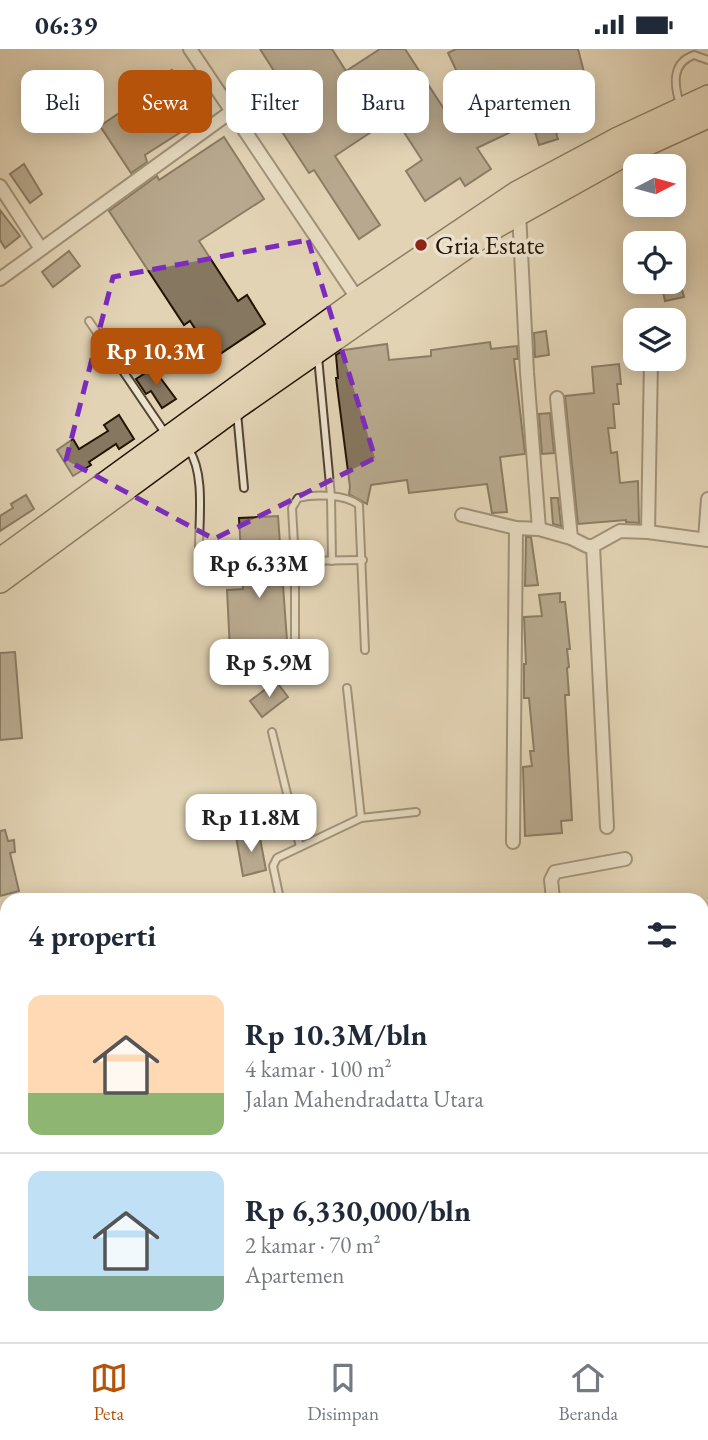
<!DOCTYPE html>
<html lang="id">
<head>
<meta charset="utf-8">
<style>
	:root { --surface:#fff; --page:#f2f2f3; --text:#1f2937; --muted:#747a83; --line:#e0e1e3; --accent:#b45309 }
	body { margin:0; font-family:"EB Garamond",serif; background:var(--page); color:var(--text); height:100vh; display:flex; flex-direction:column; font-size:26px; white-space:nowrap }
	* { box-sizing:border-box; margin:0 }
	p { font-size:23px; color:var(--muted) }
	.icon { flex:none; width:38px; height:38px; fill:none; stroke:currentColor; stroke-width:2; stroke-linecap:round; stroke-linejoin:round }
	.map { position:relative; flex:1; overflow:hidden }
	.panel { position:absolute; left:0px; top:844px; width:709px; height:450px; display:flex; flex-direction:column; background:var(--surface); border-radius:21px 21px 0 0; box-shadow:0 4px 18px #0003 }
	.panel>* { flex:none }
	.banner { position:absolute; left:21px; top:21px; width:667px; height:63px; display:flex; gap:14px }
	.needle { width:46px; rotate:84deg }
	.fabs { position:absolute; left:623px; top:105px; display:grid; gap:14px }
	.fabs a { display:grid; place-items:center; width:63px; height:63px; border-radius:14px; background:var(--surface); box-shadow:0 4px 18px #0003; font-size:35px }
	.price { position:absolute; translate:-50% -60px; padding:0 16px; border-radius:14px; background:#fff; color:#222; font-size:23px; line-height:46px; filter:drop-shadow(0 2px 4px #0008) }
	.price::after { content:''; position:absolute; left:50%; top:42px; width:21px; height:16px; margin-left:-10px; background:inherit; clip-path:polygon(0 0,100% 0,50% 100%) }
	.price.on { background:var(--accent); color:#fff }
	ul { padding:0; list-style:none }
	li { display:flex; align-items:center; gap:21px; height:175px; padding:0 28px }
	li+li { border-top:2px solid var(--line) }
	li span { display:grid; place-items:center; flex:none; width:196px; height:140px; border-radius:14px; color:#555 }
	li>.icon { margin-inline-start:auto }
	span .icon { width:84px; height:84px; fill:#fffc; stroke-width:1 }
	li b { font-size:30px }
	h2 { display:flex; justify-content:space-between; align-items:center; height:84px; padding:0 28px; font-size:30px }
	.pill { padding:0 24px; border-radius:14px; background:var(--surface); box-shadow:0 4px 18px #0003; font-size:24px; line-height:63px }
	.pill.on { background:var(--accent); color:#fff }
	.status { display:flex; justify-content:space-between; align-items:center; height:49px; padding:0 35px; background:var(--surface); direction:ltr }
	.status svg { height:19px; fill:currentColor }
	.dock { display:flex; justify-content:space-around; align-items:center; height:98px; border-top:2px solid var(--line); background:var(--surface); font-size:19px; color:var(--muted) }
	.dock a { display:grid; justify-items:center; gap:4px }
	.dock .on { color:var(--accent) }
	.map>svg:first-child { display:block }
	.building { fill:#867760; stroke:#231404; stroke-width:2 }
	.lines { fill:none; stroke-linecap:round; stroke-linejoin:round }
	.service-casing { stroke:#534430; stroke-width:10 }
	.minor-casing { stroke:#534430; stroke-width:16 }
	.trunk-casing { stroke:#231404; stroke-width:24 }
	.service { stroke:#ece2ce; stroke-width:6 }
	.minor { stroke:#ece2ce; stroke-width:12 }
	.trunk { stroke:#e2d3b4; stroke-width:21 }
	.marked { fill:none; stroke:#7b2cbf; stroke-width:5; stroke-dasharray:14 9; stroke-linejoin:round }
	.poi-dot { fill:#8f2418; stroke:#ece2ce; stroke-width:2.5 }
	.labels { text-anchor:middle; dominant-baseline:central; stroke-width:7; stroke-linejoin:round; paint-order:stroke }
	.poi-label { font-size:26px; fill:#231404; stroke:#ece2ce; text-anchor:start }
</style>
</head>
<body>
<div class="status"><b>06:39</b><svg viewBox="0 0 49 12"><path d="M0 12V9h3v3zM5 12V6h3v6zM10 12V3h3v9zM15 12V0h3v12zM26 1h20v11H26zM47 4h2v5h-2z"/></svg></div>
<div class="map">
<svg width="708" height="1293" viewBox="0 0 708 1293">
	<rect width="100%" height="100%" fill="#e2d3b4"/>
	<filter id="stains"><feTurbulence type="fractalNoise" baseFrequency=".00286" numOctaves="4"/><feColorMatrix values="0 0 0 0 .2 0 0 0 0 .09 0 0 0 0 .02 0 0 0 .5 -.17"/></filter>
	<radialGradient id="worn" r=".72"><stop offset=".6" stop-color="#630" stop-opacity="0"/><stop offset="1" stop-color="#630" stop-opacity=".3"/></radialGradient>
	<g class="building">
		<polygon points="260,0 332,0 346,22 380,0 405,0 459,83 479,69 448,4 456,0 578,0 590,46 581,48 589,75 556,84 558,90 539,96 532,73 477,99 491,120 465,137 460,129 425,152 406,122 422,111 394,68 335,107 380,176 359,190 314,121 309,124 279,78 296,67 269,26 274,22"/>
		<polygon points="172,21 203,69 145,106 147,113 131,124 100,77 128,58 124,53"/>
		<polygon points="224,88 264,150 199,192 238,252 247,246 265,275 214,309 190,272 184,276 109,162 157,127 159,131"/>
		<polygon points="24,115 42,145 30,154 10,125"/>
		<polygon points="0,161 20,187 5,199 0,191"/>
		<polygon points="69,202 80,217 53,238 42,223"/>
		<polygon points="680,233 684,248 665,252 662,238"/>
		<polygon points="546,282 549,306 535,308 534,284"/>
		<polygon points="490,293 491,300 517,297 518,310 514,310 525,405 500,408 507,463 492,464 487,435 409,444 407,431 371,436 367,455 349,445 350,438 336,329 338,329 336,306 344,301 387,295 389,311 431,307 431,301"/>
		<polygon points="619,315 621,335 617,335 619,355 613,355 615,379 608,379 611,404 617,403 620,434 638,432 639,474 626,473 626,471 578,475 565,347 594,344 592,318"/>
		<polygon points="153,319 176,350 162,359 151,342 146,345 136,330"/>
		<polygon points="550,364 554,404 542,405 539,365"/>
		<polygon points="119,366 134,390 119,400 116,395 89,413 91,416 73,427 57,401 73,390 79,400 108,382 104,376"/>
		<polygon points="26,446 34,460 0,482 0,467 13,459 11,455"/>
		<polygon points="551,449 558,449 561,477 553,475"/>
		<polygon points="278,467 289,619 231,622 227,541 243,540 239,469"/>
		<polygon points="526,488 531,488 538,536 525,537"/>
		<polygon points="560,544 560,553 565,553 570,600 567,600 569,618 567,619 569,646 565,646 572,771 561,772 562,784 525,787 523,718 532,717 530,702 534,702 529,649 524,649 524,615 526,615 524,568 542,567 539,546"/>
		<polygon points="15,603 22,689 0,691 0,604"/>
		<polygon points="276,632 288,648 262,668 250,652"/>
		<polygon points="5,781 8,792 14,791 15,803 10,804 19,842 0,847 0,782"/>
		<polygon points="259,784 266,821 243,827 236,787"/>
	</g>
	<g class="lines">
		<g class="service-casing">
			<g id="service">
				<path d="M680 55C674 36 671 14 694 6L708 11"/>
				<polyline points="89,272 165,384"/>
				<polyline points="318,308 331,447 332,512"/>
				<polyline points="237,364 244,439"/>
				<path d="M189 401C205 424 199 470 199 498"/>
				<polyline points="295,512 363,511"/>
				<path d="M295 614V512L292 459 298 449C315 445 345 445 359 456L365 601"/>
				<polyline points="347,639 361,769"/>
				<polyline points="272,683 300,798"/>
				<polyline points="280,850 273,817 277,809 361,769 416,763"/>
				<polyline points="333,1286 333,1293"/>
			</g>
		</g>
		<g class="minor-casing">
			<g id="minor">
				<polyline points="190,0 361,255"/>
				<polyline points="0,137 41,200"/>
				<polyline points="519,163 527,323 539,480"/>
				<polyline points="0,230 232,62"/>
				<polyline points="557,349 571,489"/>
				<polyline points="462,466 516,479 539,480 571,489 587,497 593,497 620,482 648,483 708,491"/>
				<polyline points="648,483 651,310"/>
				<polyline points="705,490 708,450"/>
				<polyline points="593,497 607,778"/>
				<polyline points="513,793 516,479"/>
				<polyline points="553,850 551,831 555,823 625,810"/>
				<polyline points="702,1059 708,1058"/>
				<polyline points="586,1286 586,1293"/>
			</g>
		</g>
		<g class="trunk-casing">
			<g id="trunk">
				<polyline points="0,510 358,250 517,143 618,89 708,47"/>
				<polyline points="0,533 237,359 498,177 627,105 708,68"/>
			</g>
		</g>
		<use href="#service" class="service"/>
		<use href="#minor" class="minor"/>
		<use href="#trunk" class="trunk"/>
	</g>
	<path d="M0 0H708V1293H0ZM308 191 375 409 214 490 66 411 113 228Z" fill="#e2d3b4" fill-opacity=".55" fill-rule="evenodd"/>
	<path class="marked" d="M308 191 375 409 214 490 66 411 113 228Z"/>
	<circle class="poi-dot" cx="421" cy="196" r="7"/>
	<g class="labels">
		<g class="poi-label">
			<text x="435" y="196">Gria Estate</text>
		</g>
	</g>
	<rect width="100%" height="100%" filter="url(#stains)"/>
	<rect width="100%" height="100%" fill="url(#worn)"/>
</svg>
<div class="fabs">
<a><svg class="needle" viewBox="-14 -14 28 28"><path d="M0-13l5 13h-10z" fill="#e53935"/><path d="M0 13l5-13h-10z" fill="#747a83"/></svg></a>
<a><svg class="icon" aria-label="locate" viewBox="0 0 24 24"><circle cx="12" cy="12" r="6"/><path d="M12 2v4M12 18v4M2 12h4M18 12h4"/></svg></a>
<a><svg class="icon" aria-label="layers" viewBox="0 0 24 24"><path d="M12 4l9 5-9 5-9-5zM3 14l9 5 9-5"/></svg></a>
</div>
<b class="price on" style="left:156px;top:339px">Rp 10.3M</b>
<b class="price" style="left:259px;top:551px">Rp 6.33M</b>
<b class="price" style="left:269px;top:650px">Rp 5.9M</b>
<b class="price" style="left:251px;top:805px">Rp 11.8M</b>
<div class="banner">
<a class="pill">Beli</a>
<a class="pill on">Sewa</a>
<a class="pill">Filter</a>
<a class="pill">Baru</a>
<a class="pill">Apartemen</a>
</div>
<section class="panel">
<h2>4 properti<svg class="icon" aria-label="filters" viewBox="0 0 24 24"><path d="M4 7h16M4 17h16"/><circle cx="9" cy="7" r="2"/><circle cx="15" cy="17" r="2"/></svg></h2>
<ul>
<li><span style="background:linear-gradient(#ffd9b3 70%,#8fb573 0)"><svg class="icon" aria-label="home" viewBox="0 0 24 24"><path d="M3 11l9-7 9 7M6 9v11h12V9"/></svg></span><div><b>Rp 10.3M/bln</b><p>4 kamar · 100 m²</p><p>Jalan Mahendradatta Utara</p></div></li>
<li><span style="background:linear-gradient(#bfe0f5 75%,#7fa58c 0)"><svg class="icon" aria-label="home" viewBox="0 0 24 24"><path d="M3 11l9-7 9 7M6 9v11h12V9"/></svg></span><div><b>Rp 6,330,000/bln</b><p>2 kamar · 70 m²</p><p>Apartemen</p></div></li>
</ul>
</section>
</div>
<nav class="dock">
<a class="on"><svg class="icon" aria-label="map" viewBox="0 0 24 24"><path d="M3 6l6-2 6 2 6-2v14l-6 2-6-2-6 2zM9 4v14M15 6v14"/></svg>Peta</a>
<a><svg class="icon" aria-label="saved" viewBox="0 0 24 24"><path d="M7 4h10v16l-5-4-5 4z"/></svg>Disimpan</a>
<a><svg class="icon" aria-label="home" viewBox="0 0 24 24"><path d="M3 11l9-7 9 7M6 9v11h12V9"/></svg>Beranda</a>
</nav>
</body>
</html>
